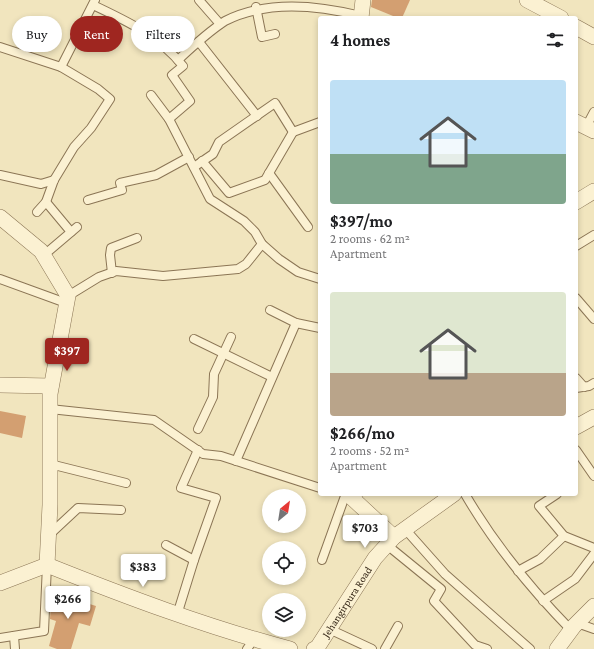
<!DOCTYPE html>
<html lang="en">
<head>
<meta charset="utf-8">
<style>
	:root { --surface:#fff; --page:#f2f2f2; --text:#202124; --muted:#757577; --accent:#9f2620 }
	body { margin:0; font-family:"Crimson Pro",serif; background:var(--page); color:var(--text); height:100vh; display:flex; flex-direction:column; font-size:15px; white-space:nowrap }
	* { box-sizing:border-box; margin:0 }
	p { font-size:13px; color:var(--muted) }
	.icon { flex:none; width:22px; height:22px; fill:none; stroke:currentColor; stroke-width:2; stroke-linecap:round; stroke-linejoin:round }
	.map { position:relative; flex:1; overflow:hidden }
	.sheet { position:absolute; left:318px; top:16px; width:260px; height:480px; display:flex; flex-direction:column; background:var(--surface); border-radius:4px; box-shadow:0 2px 6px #0003 }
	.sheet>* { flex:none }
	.banner { position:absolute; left:12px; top:16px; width:246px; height:36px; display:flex; gap:8px }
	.needle { width:26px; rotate:30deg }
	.controls { position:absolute; left:262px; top:489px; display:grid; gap:8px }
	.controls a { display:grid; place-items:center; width:44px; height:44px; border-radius:50%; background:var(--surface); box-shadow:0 2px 6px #0003; font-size:20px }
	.price { position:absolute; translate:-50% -34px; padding:0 9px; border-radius:4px; background:#fff; color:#222; font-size:13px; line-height:26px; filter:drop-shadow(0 1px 2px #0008) }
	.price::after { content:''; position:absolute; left:50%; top:24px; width:12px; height:9px; margin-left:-6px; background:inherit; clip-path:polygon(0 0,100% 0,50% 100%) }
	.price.selected { background:var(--accent); color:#fff }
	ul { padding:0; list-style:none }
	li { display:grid; align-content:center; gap:8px; height:212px; padding:0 12px }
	li span { display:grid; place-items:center; height:124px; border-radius:4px; color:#555 }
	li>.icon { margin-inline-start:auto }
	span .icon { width:72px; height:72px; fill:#fffc; stroke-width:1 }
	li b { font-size:17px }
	h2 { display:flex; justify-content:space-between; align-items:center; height:48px; padding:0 12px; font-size:17px }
	.chip { padding:0 14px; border-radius:18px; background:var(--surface); box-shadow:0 2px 6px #0003; font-size:14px; line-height:36px }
	.chip.selected { background:var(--accent); color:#fff }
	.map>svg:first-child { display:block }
	.building { fill:#d39f71 }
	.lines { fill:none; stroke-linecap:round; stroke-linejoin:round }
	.lane-casing { stroke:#8b7555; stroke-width:10 }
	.street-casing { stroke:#8b7555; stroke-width:16 }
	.lane { stroke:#fbf1d2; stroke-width:8 }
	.street { stroke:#fbf1d2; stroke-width:15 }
	.labels { text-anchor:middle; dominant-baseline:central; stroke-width:3; stroke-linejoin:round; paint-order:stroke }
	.street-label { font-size:11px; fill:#392b1b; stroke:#f8eece }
</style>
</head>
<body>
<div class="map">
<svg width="594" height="649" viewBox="0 0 594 649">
	<rect width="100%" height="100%" fill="#f1e5be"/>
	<g class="building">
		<polygon points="372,0 410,0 402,18 398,18 371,7"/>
		<polygon points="0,411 26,416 22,438 0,433"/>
		<polygon points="54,593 96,606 90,626 79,623 71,649 57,649 49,646 56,621 50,619 51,603"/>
	</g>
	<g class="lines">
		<g class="lane-casing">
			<g id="lane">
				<polyline points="199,0 220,24"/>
				<path d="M93 5C127 21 159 36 183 66L172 75 190 101 169 119 210 199 244 221 255 232 262 244 279 259 298 272 320 279"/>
				<polyline points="256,7 262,37 275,34"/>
				<polyline points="199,42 257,116"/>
				<polyline points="0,47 61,67 98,89 110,99 91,128 74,147 54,180 46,202 37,212"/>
				<path d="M178 60C193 46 208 32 225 21 267 0 316 5 361 16"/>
				<polyline points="61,67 95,0"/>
				<polyline points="151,95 169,119"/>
				<polyline points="586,127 594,112"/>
				<polyline points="202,161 229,193 265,180 293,132"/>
				<polyline points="194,167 213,154 219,142 275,103 293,132 320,122"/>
				<polyline points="269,173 308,227"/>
				<polyline points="0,175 41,184 54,180"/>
				<polyline points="88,200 122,190 120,183 156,175 189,157"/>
				<polyline points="46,202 71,232"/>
				<polyline points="576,246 594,235"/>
				<polyline points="44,255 77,227"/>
				<polyline points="112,273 110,255 111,248 137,238"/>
				<polyline points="0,279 66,303"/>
				<polyline points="68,296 99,277 116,271 163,276 238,269 246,264 262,244"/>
				<polyline points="576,298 594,319"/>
				<polyline points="270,310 296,323 320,328"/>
				<polyline points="194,339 272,377"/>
				<polyline points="576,378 584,387"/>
				<polyline points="576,388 589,386 594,383"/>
				<polyline points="50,409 154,420 203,454 221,456 320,488"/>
				<polyline points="198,429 213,397 214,374 231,337"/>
				<polyline points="576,450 594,476"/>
				<polyline points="236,461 296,323"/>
				<polyline points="50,464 126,483"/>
				<path d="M465 494C494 544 530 588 571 630"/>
				<polyline points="557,494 539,506 564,536 594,548"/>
				<polyline points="405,529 445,574 530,649"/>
				<polyline points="49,535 78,508 121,510"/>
				<polyline points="166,545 194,560"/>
				<polyline points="387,545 441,589 434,601 475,645 487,649"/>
				<polyline points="322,560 345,496"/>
				<polyline points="518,571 540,559 564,536"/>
				<polyline points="543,601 575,579 594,554"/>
				<polyline points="177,615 194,560 216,498 181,488 198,450"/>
				<polyline points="577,623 594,629"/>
				<polyline points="329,629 372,649"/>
				<polyline points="14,636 15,649"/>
				<polyline points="0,638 44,631 47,565"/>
				<polyline points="247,649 254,639"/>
				<polyline points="385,649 398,626"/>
			</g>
		</g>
		<g class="street-casing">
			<g id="street">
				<polyline points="527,0 561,18"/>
				<polyline points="361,18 363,0"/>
				<polyline points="576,27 594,37"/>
				<polyline points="576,122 594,131"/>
				<polyline points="576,202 594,191"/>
				<polyline points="0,217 41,251 68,296 50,394 50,505 47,565"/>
				<polyline points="0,385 51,386"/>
				<polyline points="576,427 594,417"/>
				<polyline points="355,494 352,498 394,537"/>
				<path d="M0 583 47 565C127 597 207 627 290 649"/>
				<path id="s1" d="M314 649 317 648 375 558 394 537 454 494"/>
				<polyline points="557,649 574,626 594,606"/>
			</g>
		</g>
		<use href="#lane" class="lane"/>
		<use href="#street" class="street"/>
	</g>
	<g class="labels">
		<g class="street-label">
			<text stroke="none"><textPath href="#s1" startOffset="58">Jehangirpura Road</textPath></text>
		</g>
	</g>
</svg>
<div class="controls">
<a><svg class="needle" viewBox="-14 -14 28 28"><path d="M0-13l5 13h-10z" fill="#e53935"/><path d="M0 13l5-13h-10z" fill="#757577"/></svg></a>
<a><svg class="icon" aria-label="locate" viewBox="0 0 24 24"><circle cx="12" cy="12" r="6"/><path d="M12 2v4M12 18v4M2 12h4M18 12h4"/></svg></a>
<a><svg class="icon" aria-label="layers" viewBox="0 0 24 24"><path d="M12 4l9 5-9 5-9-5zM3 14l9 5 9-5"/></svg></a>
</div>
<b class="price selected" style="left:67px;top:372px">$397</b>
<b class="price" style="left:365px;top:549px">$703</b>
<b class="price" style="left:143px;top:588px">$383</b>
<b class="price" style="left:68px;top:620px">$266</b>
<div class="banner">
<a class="chip">Buy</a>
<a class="chip selected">Rent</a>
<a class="chip">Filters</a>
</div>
<section class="sheet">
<h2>4 homes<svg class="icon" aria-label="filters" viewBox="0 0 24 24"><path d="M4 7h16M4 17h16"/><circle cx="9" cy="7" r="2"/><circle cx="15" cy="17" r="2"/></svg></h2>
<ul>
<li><span style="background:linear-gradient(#bfe0f5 60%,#7fa58c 0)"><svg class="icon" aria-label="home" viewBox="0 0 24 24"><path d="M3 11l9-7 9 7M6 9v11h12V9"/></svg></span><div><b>$397/mo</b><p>2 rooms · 62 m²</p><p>Apartment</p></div></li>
<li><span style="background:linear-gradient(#dfe7d0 65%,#b9a48a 0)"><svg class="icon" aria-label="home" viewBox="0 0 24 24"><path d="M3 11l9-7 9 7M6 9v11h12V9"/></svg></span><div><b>$266/mo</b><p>2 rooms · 52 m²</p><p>Apartment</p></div></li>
</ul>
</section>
</div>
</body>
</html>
